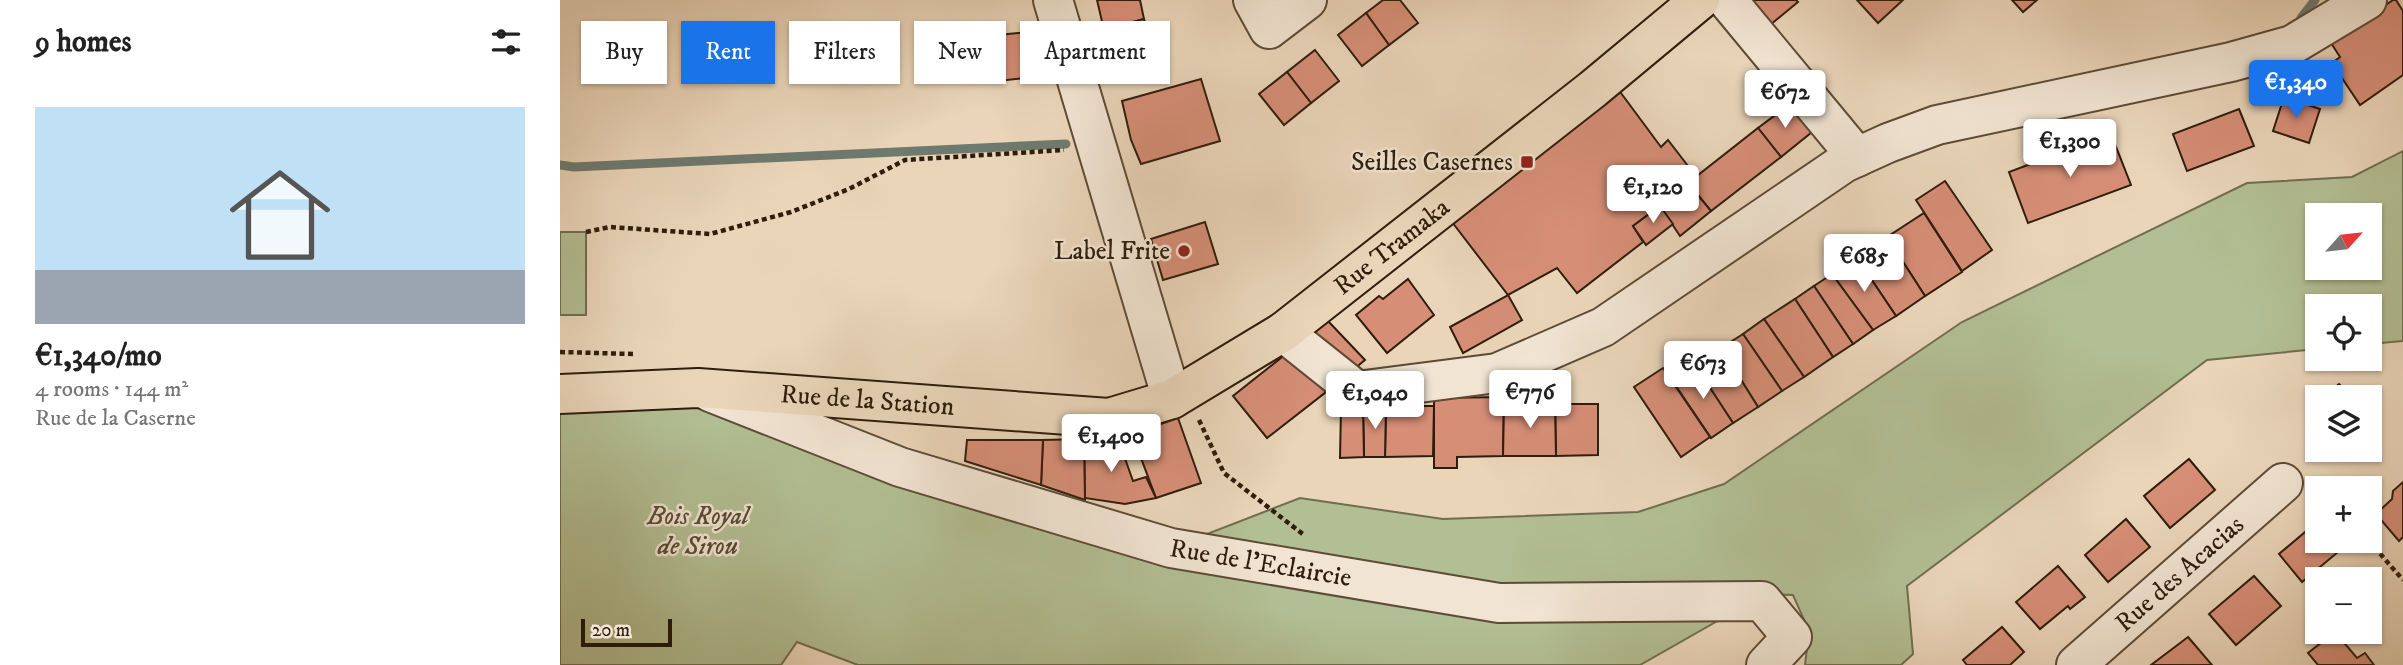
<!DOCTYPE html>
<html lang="en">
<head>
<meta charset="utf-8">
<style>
	:root { --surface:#fff; --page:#f6f6f6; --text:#222; --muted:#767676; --line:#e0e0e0; --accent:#1a73e8 }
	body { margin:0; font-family:"IM FELL DW Pica",serif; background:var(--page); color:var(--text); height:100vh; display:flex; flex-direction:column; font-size:26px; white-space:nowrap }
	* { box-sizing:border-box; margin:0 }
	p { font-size:23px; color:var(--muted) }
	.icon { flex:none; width:38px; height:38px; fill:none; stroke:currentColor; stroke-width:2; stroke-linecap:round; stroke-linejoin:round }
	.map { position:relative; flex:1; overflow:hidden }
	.panel { display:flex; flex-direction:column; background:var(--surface); width:560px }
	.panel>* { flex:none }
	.guide { position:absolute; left:21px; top:21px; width:665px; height:63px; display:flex; gap:14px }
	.needle { width:46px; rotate:63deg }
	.buttons { position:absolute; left:1745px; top:203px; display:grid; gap:14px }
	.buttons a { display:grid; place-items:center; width:77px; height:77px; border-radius:0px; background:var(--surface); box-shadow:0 2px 5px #0004; font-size:35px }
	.scale { position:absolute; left:21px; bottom:18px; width:91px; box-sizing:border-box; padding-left:7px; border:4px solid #2f1d0b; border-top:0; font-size:19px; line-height:24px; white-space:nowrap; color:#2f1d0b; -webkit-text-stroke:5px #f1e4d2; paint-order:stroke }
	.price { position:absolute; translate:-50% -60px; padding:0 16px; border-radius:7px; background:#fff; color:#222; font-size:23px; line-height:46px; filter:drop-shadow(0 2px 4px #0008) }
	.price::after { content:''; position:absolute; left:50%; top:42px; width:21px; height:16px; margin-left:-10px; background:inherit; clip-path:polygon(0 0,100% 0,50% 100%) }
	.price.on { background:var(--accent); color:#fff }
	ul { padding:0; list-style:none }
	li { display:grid; align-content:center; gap:14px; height:371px; padding:0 35px }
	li+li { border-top:2px solid var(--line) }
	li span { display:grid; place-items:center; height:217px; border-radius:0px; color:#555 }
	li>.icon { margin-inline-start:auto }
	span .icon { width:126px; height:126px; fill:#fffc; stroke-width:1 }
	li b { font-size:30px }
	h2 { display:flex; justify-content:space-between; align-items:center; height:84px; padding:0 35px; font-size:30px }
	.tag { padding:0 24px; border-radius:0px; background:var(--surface); box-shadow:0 2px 5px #0004; font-size:24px; line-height:63px }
	.tag.on { background:var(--accent); color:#fff }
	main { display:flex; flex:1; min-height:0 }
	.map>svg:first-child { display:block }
	.green { fill:#b2be93; stroke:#706e4f; stroke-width:2; fill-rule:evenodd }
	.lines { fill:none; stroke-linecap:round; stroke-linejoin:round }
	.stream { stroke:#6e7a6f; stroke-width:9 }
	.building { fill:#d68e77; stroke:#2f1d0b; stroke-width:2 }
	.minor-casing { stroke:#5e4b36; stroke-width:42 }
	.major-casing { stroke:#2f1d0b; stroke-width:42 }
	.path { stroke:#2f1d0b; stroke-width:4.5; stroke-dasharray:5 3.5; stroke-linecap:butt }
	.minor { stroke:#f1e4d2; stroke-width:38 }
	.major { stroke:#ead5b9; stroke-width:38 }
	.poi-dot { fill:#8f2418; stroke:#f1e4d2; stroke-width:2.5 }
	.labels { text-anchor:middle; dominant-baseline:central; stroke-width:5; stroke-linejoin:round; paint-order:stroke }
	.poi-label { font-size:26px; fill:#2f1d0b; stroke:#f1e4d2; text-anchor:end }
	.street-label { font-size:26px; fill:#2f1d0b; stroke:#f1e4d2 }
	.park-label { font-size:26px; font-style:italic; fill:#564d34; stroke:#f1e4d2 }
</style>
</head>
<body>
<main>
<section class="panel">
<h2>9 homes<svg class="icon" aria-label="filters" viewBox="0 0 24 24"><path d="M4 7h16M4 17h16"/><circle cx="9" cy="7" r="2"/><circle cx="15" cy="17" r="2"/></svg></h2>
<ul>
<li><span style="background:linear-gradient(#bfe0f5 75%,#9aa5b1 0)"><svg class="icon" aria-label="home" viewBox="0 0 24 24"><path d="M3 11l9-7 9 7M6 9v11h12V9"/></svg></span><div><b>€1,340/mo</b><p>4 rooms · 144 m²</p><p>Rue de la Caserne</p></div></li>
</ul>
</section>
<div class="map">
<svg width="1843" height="665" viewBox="0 0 1843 665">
	<rect width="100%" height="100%" fill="#ead5b9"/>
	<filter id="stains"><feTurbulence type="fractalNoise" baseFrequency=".00286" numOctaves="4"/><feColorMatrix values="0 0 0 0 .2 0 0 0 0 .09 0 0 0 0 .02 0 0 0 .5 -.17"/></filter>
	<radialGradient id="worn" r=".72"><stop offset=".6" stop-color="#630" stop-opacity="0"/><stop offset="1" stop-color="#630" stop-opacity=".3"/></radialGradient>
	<g class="green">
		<path d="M1843 151V341L1810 344V306H1757V349L1647 360 1347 586 1353 654 1341 665H1245L1249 631 1233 595 1205 594 1080 665H298L237 642 221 665H0V410L138 388 611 548 740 498 883 519 1078 512 1164 484 1402 322 1687 183 1792 177ZM1757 215H1810V268H1757Z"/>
		<rect x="0" y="232" width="26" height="83"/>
	</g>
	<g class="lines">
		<g class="stream">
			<polyline points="1741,18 1755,0"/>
			<polyline points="0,165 14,167 506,144"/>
		</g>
	</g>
	<g class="building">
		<polygon points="537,0 580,0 584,19 544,30"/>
		<polygon points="823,0 840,0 858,23 829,45 806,13"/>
		<polygon points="1190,0 1236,0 1238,2 1210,25"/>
		<polygon points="1297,0 1343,0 1318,23"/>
		<polygon points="1452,0 1477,0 1463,12"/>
		<polygon points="1833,0 1836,0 1843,11 1843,75 1800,105 1772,63 1780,57 1771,43"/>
		<polygon points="806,13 829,45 802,66 778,35"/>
		<polygon points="584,19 592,49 552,60 544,30"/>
		<polygon points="469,32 481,76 438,81 428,36"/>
		<polygon points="755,50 779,81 751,103 727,72"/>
		<polygon points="727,72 751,103 724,125 699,94"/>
		<polygon points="641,79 660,141 581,164 571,140 562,101"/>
		<polygon points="1058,89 1101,147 1108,140 1128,166 1091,194 1100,206 1073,226 1083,242 1017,293 997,268 948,295 892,222"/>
		<polygon points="1724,97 1760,109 1749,143 1713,131"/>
		<polygon points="1230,104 1252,132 1221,157 1198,128"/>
		<polygon points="1679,109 1694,146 1627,171 1613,134"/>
		<polygon points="1198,128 1221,157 1151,211 1128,183"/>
		<polygon points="1551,134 1571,185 1468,223 1449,172"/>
		<polygon points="1385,181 1432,250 1402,271 1356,200"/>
		<polygon points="1128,183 1151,211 1120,236 1100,206"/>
		<polygon points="1100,206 1113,224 1086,245 1073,226"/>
		<polygon points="1364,213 1402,272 1365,296 1327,237"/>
		<polygon points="645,222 658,264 603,280 591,239"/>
		<polygon points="1327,237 1365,296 1336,316 1297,258"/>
		<polygon points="1297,258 1336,316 1313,330 1272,274"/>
		<polygon points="1272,274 1313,330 1293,344 1254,286"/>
		<polygon points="848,279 874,315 827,353 796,315 819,296 823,299"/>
		<polygon points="1254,286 1293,344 1273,357 1235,299"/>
		<polygon points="948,295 962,320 903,353 890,327"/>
		<polygon points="1235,299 1273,357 1244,377 1204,319"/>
		<polygon points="1204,319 1244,377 1222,391 1183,334"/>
		<polygon points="768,321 805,360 787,375 753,333"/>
		<polygon points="1183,334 1222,391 1198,407 1161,348"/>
		<polygon points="1161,348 1198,407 1173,423 1135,365"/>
		<polygon points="731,350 766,392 707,438 673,396"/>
		<polygon points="1135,365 1173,423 1151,438 1112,380"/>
		<polygon points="1103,368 1150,437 1121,457 1074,387"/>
		<polygon points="1779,384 1791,397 1763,397"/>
		<polygon points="944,397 943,456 897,457 897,468 874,468 874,398"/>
		<polygon points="995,404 1038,404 1038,455 996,456"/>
		<polygon points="995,404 996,456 943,456 944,405"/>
		<polygon points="826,406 874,406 873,456 825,457"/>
		<polygon points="826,406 825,457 804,457 803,407"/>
		<polygon points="803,407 804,457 780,458 781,408"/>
		<polygon points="618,418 641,483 596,498 572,434"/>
		<polygon points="557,436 573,481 586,477 596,498 565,504 525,498 524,439"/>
		<polygon points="524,439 525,500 481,485 483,440"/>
		<polygon points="407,440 483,440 481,485 405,461"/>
		<polygon points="1629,459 1655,490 1610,528 1584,496"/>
		<polygon points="1843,482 1843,537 1839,541 1816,514 1832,499 1833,491"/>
		<polygon points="1566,519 1590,547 1548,582 1525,555"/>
		<polygon points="1757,522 1757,541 1778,541 1784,547 1742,582 1719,554"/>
		<polygon points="1498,566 1525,597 1510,609 1508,606 1480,629 1456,602"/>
		<polygon points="1694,576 1721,606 1676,645 1649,614"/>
		<polygon points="1442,627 1464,652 1450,665 1407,665 1403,660"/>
		<polygon points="1775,632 1797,658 1805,653 1814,665 1758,665 1748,653"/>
		<polygon points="1628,637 1652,665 1591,665"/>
	</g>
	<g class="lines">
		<g class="minor-casing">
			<g id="minor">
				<polyline points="493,0 612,399"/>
				<polyline points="693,0 709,29 747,0"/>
				<polyline points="1167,0 1297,157"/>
				<polyline points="723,332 797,391 937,373 1043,327 1284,163 1328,143 1377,125 1671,62 1732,45 1807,0"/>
				<path id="s1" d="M150 392 340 467 611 548 939 603 1202 601 1232 637 1206 665"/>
				<path id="s2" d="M1516 665 1723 483"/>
			</g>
		</g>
		<g class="major-casing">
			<g id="major">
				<path id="s3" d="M0 394 138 388 549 418 612 399 723 332 1033 89 1140 0"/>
			</g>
		</g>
		<g class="path">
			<polyline points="26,232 50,227 150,234 231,212 289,189 345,160 504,150"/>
			<polyline points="0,352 73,354"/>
			<polyline points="639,420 664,473 744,535"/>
			<polyline points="1809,541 1843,580"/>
		</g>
		<use href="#minor" class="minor"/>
		<use href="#major" class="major"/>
	</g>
	<g class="poi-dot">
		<rect x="960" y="155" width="14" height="14" rx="3.5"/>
		<circle cx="624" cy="251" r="7"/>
	</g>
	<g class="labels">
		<g class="poi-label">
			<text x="953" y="162">Seilles Casernes</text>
			<text x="610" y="251">Label Frite</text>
		</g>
		<g class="street-label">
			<text stroke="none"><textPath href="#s3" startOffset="884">Rue Tramaka</textPath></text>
			<text stroke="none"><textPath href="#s3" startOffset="308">Rue de la Station</textPath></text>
			<text stroke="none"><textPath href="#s1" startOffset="578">Rue de l'Eclaircie</textPath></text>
			<text stroke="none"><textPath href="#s2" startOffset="138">Rue des Acacias</textPath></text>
		</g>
		<g class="park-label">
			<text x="138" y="516">Bois Royal<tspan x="138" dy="30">de Sirou</tspan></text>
		</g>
	</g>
	<rect width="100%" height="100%" filter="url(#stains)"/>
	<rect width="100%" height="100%" fill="url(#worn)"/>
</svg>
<div class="buttons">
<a><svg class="needle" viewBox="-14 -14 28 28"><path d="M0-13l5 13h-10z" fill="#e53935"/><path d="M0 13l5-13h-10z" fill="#767676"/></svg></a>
<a><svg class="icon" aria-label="locate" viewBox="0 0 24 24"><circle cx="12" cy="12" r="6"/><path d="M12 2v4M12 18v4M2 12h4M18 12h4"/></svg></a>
<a><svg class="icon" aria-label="layers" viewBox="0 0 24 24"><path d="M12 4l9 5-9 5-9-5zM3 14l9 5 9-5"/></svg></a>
<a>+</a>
<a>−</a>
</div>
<div class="scale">20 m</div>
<b class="price on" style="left:1736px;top:120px">€1,340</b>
<b class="price" style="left:1225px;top:130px">€672</b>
<b class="price" style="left:1510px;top:179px">€1,300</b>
<b class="price" style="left:1093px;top:225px">€1,120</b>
<b class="price" style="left:1304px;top:294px">€685</b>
<b class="price" style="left:1143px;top:401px">€673</b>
<b class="price" style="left:970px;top:430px">€776</b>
<b class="price" style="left:815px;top:431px">€1,040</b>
<b class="price" style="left:551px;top:474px">€1,400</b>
<div class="guide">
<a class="tag">Buy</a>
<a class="tag on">Rent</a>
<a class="tag">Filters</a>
<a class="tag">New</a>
<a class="tag">Apartment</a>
</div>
</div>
</main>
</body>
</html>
